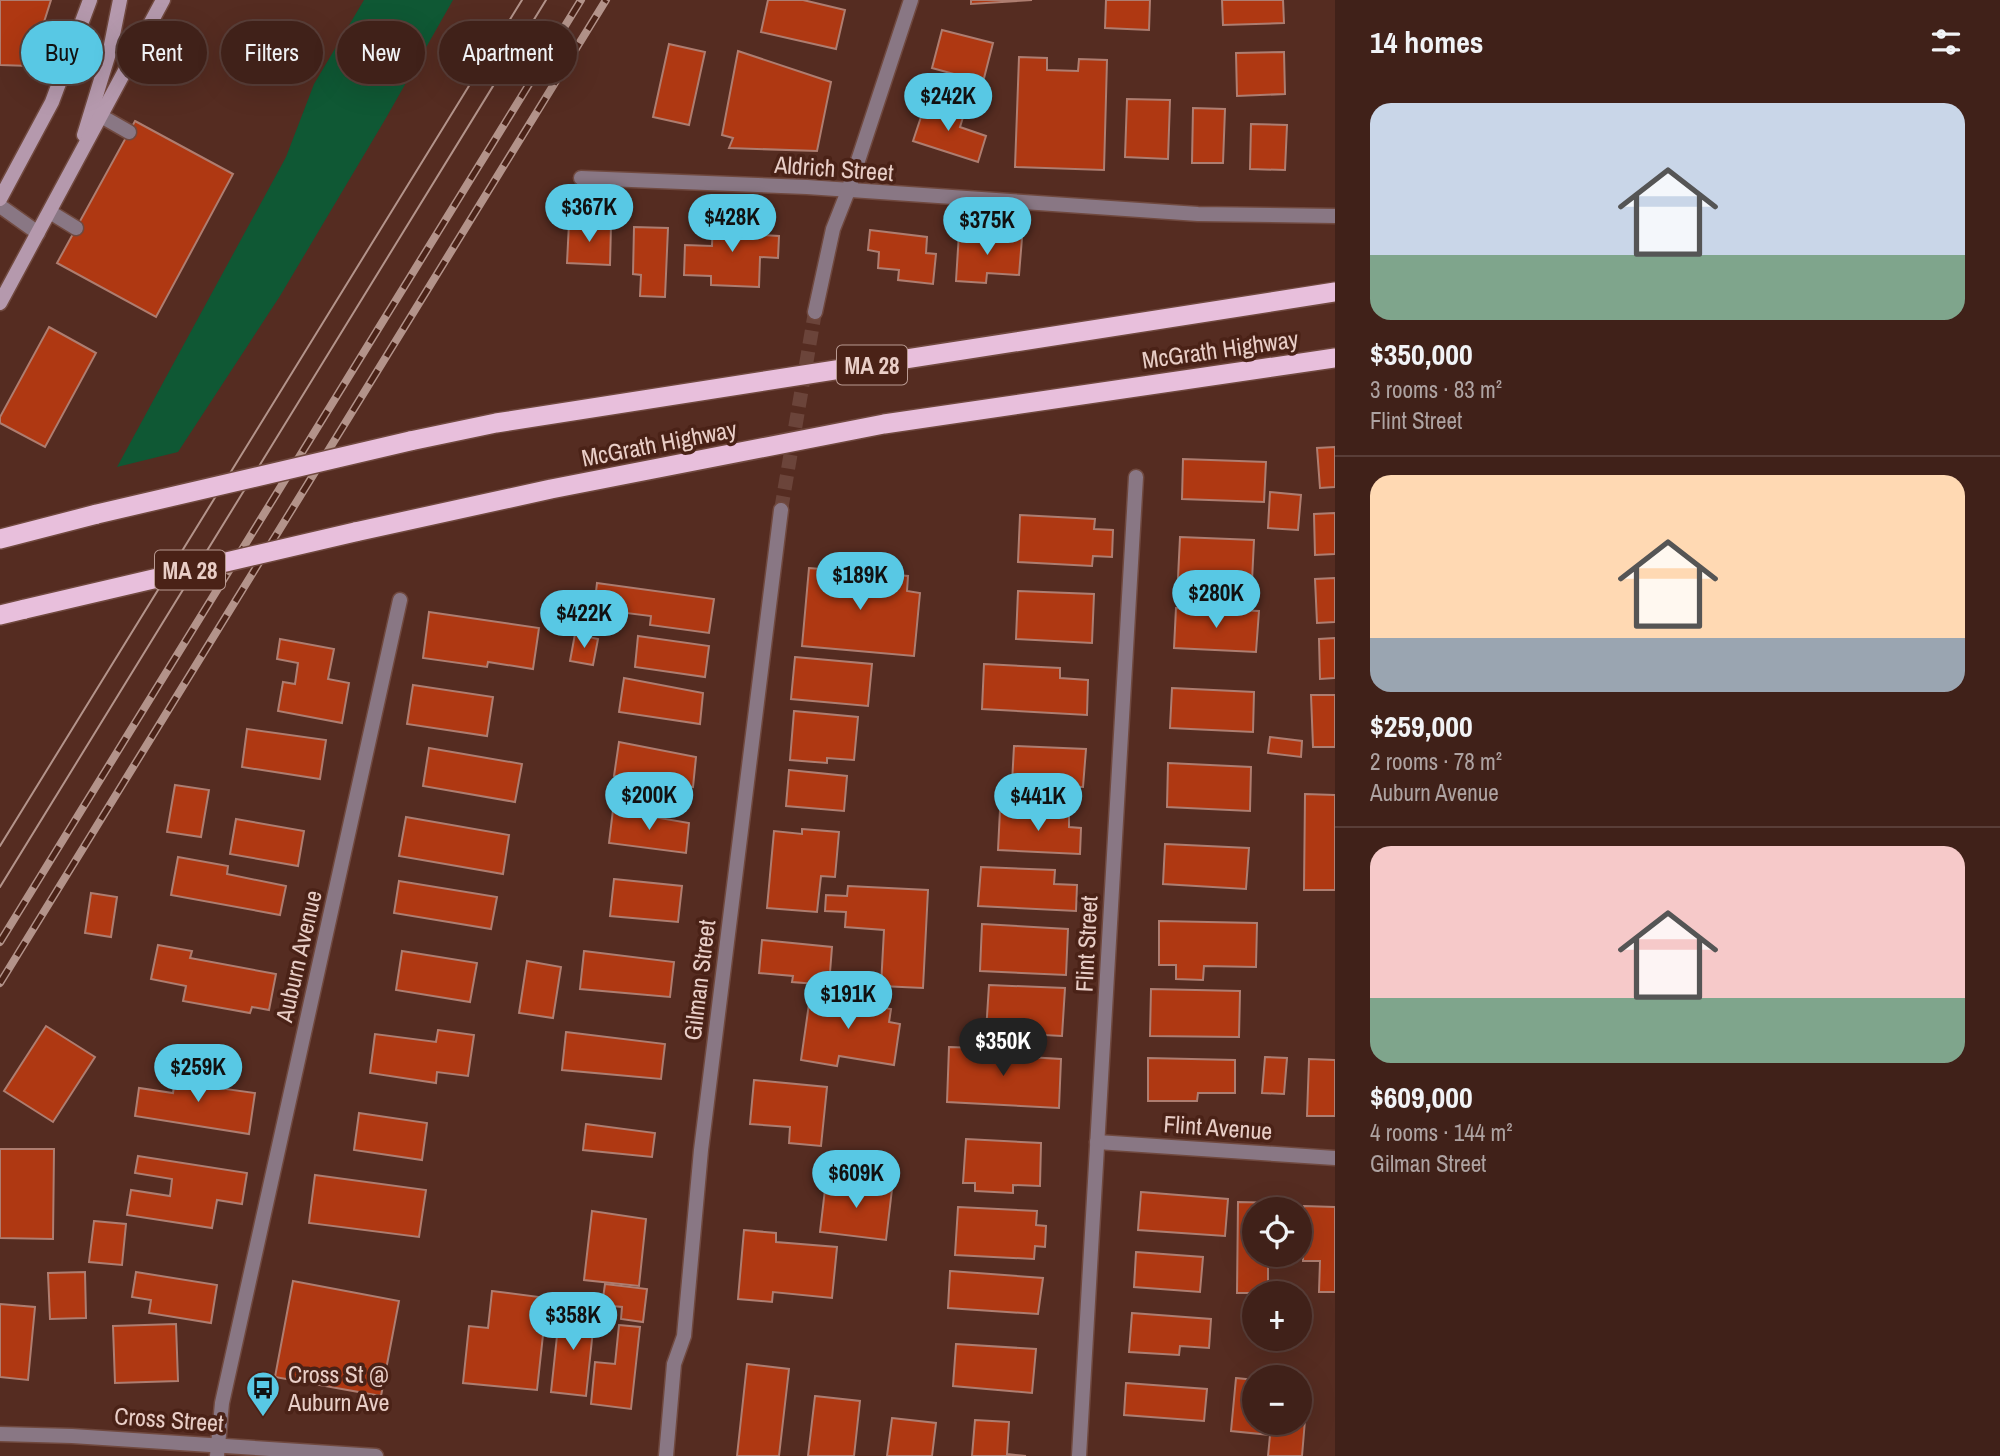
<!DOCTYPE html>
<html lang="en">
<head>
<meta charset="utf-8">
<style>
	:root { --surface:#402119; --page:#472922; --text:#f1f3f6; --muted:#aea3a2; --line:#593e38; --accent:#58c8e4 }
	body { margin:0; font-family:"Archivo Narrow",sans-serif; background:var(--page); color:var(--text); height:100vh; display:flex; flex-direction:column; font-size:26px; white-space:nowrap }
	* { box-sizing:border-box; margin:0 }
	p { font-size:23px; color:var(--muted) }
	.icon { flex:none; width:38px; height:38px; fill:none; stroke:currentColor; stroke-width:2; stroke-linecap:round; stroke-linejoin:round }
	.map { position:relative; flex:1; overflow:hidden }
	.side { display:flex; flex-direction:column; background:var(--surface); width:665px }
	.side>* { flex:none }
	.top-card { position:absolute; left:21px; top:21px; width:665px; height:63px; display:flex; gap:14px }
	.tools { position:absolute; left:1242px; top:1197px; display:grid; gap:14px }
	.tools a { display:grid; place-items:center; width:70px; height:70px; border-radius:50%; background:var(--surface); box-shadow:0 7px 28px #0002,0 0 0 2px var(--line); font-size:35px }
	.price { position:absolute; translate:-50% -60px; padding:0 16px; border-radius:24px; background:var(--accent); color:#111; font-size:23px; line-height:46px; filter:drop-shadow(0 2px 4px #0008) }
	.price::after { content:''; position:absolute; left:50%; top:42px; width:21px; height:16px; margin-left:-10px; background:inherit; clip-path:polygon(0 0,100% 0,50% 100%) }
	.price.selected { background:#222; color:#fff }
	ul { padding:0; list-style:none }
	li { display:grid; align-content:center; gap:14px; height:371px; padding:0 35px }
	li+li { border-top:2px solid var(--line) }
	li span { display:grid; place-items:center; height:217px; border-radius:21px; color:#555 }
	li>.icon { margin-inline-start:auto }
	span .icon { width:126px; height:126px; fill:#fffc; stroke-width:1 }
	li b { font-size:30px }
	h2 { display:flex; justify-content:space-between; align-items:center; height:84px; padding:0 35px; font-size:30px }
	.chip { padding:0 24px; border-radius:32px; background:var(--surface); box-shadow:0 7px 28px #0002,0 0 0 2px var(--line); font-size:24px; line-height:63px }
	.chip.selected { background:var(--accent); color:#111 }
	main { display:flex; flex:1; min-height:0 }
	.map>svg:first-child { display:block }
	.green { fill:#0f5834 }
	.building { fill:#af3812; stroke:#ae7d70; stroke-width:2 }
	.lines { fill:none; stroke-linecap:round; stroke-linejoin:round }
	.minor-tunnel { stroke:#6b443a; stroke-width:14; stroke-dasharray:14 7; stroke-linecap:butt }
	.service-casing { stroke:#70493f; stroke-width:17 }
	.minor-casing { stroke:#70493f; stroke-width:17 }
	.tertiary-casing { stroke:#70493f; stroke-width:17 }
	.secondary-casing { stroke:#70493f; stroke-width:17 }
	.trunk-casing { stroke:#70493f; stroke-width:22 }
	.service { stroke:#897784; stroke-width:14 }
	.minor { stroke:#897784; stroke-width:14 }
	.tertiary { stroke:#897784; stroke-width:14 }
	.secondary { stroke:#b599ad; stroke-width:14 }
	.trunk { stroke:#e8bfdc; stroke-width:19 }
	.tram { stroke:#b3938a; stroke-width:2 }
	.rail-casing { stroke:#b3938a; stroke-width:8 }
	.rail { stroke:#4a2217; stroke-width:5; stroke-dasharray:16; stroke-linecap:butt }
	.trunk-bridge-casing { stroke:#70493f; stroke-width:22; stroke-linecap:butt }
	.trunk-bridge { stroke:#e8bfdc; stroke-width:19 }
	.labels { text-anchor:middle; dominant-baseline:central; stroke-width:7; stroke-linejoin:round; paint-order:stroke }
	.shield { fill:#4a2217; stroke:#b99a92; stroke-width:2 }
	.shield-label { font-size:23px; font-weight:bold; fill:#e9cec7 }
	.street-label { font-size:24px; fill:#e9cec7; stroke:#4a2217 }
	.poi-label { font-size:24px; fill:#e9cec7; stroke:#4a2217; text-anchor:start }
</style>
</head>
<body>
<main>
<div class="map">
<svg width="1335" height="1456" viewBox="0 0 1335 1456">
	<rect width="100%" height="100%" fill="#552c21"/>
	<polygon class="green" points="364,0 453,0 386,118 280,296 178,452 117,467 286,157 314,84"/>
	<g class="building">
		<polygon points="0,0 51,0 30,66 0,65"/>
		<polygon points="768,0 803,0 845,10 836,49 761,32"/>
		<polygon points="971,0 1032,0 971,4"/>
		<polygon points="1106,0 1150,0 1149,30 1105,28"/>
		<polygon points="1222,0 1283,0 1284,23 1223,25"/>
		<polygon points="942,30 993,43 983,82 932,68"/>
		<polygon points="669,44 705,52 689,125 653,117"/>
		<polygon points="738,51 831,82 817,151 729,148 733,138 722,135"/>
		<polygon points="1284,52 1285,94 1237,96 1236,53"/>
		<polygon points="1019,57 1047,58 1047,70 1078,71 1079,59 1107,60 1104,170 1015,167"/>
		<polygon points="1127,99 1170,100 1168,159 1125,157"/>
		<polygon points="926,102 964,114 960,127 986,136 978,162 913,141"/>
		<polygon points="1193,108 1225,109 1223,163 1192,163"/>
		<polygon points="135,121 233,174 156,317 57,263"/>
		<polygon points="1251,124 1287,125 1285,170 1250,169"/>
		<polygon points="713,219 760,221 760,235 779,236 778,258 760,257 759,287 711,285 711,276 684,275 685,245 712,246"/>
		<polygon points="569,223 611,225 610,265 567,263"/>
		<polygon points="634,227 668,228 665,297 640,296 641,275 633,274"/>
		<polygon points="870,230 927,237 926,253 936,254 933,284 898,280 899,270 878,268 879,252 868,250"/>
		<polygon points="959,233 1022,238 1019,275 987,273 986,283 956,281"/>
		<polygon points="49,327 96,353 45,447 0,423 0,417"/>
		<polygon points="1335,447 1335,487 1320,488 1317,448"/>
		<polygon points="1183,459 1266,462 1264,502 1182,499"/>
		<polygon points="1270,492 1301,495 1298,530 1268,528"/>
		<polygon points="1335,513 1335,554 1315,555 1314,514"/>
		<polygon points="1020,515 1095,519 1094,529 1113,530 1112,557 1093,556 1092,566 1018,562"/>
		<polygon points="1180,537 1254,540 1252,581 1178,578"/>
		<polygon points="809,568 908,576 907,591 920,593 914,656 802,646"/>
		<polygon points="1335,578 1335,622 1317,623 1315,579"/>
		<polygon points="597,583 714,599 709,633 650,625 651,616 594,609"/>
		<polygon points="1018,591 1094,594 1092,643 1016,639"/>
		<polygon points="1176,608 1259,611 1256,652 1174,648"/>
		<polygon points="429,612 539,628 533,669 488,662 487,667 423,658"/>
		<polygon points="575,634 598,639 593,665 570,661"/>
		<polygon points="638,636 709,646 705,677 635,667"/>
		<polygon points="1335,638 1335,678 1320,679 1319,639"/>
		<polygon points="280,639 334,649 328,679 349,683 342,723 278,711 283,682 295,684 298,663 277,659"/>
		<polygon points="795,657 872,664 868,706 791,699"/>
		<polygon points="984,664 1060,668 1060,678 1088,680 1087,715 982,709"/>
		<polygon points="624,678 703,693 700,724 619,712"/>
		<polygon points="413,685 493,697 487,736 407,724"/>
		<polygon points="1172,688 1254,692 1253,732 1170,728"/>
		<polygon points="1311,695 1335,695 1335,747 1313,747"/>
		<polygon points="794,711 858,717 854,760 827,758 827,763 790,760"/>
		<polygon points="247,729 326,740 320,779 242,767"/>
		<polygon points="1270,737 1302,741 1301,757 1268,753"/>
		<polygon points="619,742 696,757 693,787 614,776"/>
		<polygon points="1014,746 1086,749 1083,787 1012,783"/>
		<polygon points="429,748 522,764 515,802 423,786"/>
		<polygon points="1168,763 1251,767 1250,811 1167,807"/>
		<polygon points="789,770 847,776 844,811 786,806"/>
		<polygon points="175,785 209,790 201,837 167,832"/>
		<polygon points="1305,794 1335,795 1335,890 1304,890"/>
		<polygon points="613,810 689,823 686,853 609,843"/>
		<polygon points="1000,810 1069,814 1069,827 1081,828 1080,854 998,850"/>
		<polygon points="406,817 509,835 503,874 399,856"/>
		<polygon points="236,819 304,831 298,866 230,854"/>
		<polygon points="802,829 839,832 835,877 821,876 817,912 767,908 774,831 802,834"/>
		<polygon points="1165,844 1249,848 1246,889 1163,884"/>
		<polygon points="178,857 228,866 227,874 286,886 280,915 171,895"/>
		<polygon points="981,867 1055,870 1054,884 1077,885 1076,911 978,906"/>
		<polygon points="614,879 682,886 678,922 610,916"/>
		<polygon points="399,881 497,897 491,929 394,913"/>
		<polygon points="848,886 928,890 923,988 881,986 884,930 845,927 846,912 825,911 826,895 847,896"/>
		<polygon points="91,893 117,897 111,937 85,933"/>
		<polygon points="1159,921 1257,923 1256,967 1204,966 1203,980 1176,979 1176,965 1159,965"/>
		<polygon points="982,924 1068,929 1066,975 980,971"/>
		<polygon points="762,940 832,947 829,985 792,982 793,976 759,973"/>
		<polygon points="158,945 192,951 190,958 276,974 269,1010 252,1007 250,1013 183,1001 186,986 151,979"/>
		<polygon points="402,951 477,963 470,1002 396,990"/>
		<polygon points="584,951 674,962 670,997 580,989"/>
		<polygon points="527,961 561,967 553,1018 519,1013"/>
		<polygon points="989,985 1065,988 1062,1036 986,1032"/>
		<polygon points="1151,989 1240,991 1239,1037 1150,1036"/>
		<polygon points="811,990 849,996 848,1002 891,1009 889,1022 900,1024 894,1065 839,1056 837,1066 801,1060"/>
		<polygon points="46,1026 95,1057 53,1122 4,1091"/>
		<polygon points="438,1030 474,1035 468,1076 437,1072 436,1083 370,1073 375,1034 436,1042"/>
		<polygon points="566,1032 665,1044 661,1079 562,1070"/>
		<polygon points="949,1047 1028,1050 1028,1057 1061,1059 1059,1108 947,1102"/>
		<polygon points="1265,1057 1287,1058 1284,1094 1262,1093"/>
		<polygon points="1148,1058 1235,1060 1235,1093 1198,1093 1197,1101 1148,1101"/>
		<polygon points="1309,1059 1335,1060 1335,1116 1307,1116"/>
		<polygon points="177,1068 214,1073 211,1087 255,1093 249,1134 135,1116 139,1088 173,1093"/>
		<polygon points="754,1080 827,1087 821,1146 789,1143 790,1127 750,1124"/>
		<polygon points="359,1113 427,1123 422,1160 354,1150"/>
		<polygon points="586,1124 655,1133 652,1157 583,1150"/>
		<polygon points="966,1139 1041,1143 1040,1186 1013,1185 1013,1193 975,1191 975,1183 963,1183"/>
		<polygon points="0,1149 54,1149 53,1239 0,1238"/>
		<polygon points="138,1156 247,1173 242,1204 217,1200 212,1228 127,1215 131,1190 170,1196 172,1179 135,1173"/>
		<polygon points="315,1175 426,1190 419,1237 309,1223"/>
		<polygon points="826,1181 892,1189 886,1240 820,1232"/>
		<polygon points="1141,1192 1228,1199 1225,1236 1138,1230"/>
		<polygon points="1238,1202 1284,1203 1284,1209 1255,1209 1255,1255 1283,1255 1283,1266 1268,1266 1268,1293 1237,1293"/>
		<polygon points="1304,1206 1335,1207 1335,1292 1319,1292 1320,1261 1303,1261"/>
		<polygon points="958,1207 1037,1211 1036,1225 1046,1226 1045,1247 1035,1246 1034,1259 955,1255"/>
		<polygon points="592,1211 646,1219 639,1286 584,1280"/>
		<polygon points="94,1221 126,1224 122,1265 89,1262"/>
		<polygon points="744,1230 776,1233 776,1242 837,1247 832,1298 773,1292 772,1302 738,1299"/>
		<polygon points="1136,1252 1203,1257 1200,1292 1134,1287"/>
		<polygon points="950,1271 1043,1278 1038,1314 948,1308"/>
		<polygon points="85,1272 86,1318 50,1319 48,1273"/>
		<polygon points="136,1272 217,1285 211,1323 149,1313 151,1300 132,1297"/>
		<polygon points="293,1281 399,1301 381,1396 275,1377"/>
		<polygon points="605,1284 647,1289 643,1322 621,1319 622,1307 602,1305"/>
		<polygon points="492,1291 547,1298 537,1390 463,1383 469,1326 488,1328"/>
		<polygon points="0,1304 35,1307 28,1380 0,1377"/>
		<polygon points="560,1308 595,1311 586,1396 551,1392"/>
		<polygon points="1132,1313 1211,1319 1209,1348 1180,1346 1179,1355 1129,1352"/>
		<polygon points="176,1324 178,1381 115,1383 113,1326"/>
		<polygon points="619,1325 640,1327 631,1409 591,1404 595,1362 615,1364"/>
		<polygon points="956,1344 1036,1349 1032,1393 953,1386"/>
		<polygon points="747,1364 789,1369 779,1456 737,1456"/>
		<polygon points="1236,1378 1255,1380 1255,1423 1300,1423 1300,1384 1308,1384 1302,1456 1268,1456 1270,1435 1231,1431"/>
		<polygon points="1126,1383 1207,1389 1204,1421 1124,1415"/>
		<polygon points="815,1396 860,1401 854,1456 808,1456"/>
		<polygon points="892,1418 936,1423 932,1456 887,1456"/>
		<polygon points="975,1420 1009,1422 1007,1454 1026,1456 972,1456"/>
	</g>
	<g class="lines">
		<polyline class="minor-tunnel" points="781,510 815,312"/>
		<g class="service-casing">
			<g id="service">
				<polyline points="101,116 129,132"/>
				<polyline points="0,206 38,233"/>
				<polyline points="50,212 76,228"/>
			</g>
		</g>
		<g class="minor-casing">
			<g id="minor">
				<polyline points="581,178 807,187 1198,214 1335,216"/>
				<polyline points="815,312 833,229 848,191 911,0"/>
				<polyline points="1097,1142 1335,1158"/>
				<polyline points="217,1456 222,1403 400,600"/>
				<polyline points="666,1456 674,1364 684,1336 701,1150 781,510"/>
				<polyline points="1079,1456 1136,477"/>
			</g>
		</g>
		<g class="tertiary-casing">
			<polyline id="tertiary" points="0,1434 72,1436 376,1456"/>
		</g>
		<g class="secondary-casing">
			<g id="secondary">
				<polyline points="84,135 110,50 120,0"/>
				<polyline points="0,199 52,102 90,0"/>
				<polyline points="0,303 163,0"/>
			</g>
		</g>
		<g class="trunk-casing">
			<g id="trunk">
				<polyline points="410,441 496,423 1335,292"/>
				<polyline points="355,532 551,489 884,424 1335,358"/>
				<polyline points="0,539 97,514"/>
				<polyline points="0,615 25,609"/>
			</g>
		</g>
		<use href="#service" class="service"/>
		<use href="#minor" class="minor"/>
		<use href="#tertiary" class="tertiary"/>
		<use href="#secondary" class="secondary"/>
		<use href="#trunk" class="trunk"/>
		<g class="tram">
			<polyline points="0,846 522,0"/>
			<polyline points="0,887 546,0"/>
		</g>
		<g class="rail-casing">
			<g id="rail">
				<polyline points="0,942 581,0"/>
				<polyline points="0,983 606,0"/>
			</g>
		</g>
		<use href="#rail" class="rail"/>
		<g class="trunk-bridge-casing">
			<g id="trunk-bridge">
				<polyline points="97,514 410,441"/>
				<polyline points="25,609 355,532"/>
			</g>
		</g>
		<use href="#trunk-bridge" class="trunk-bridge"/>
	</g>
	<defs>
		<g id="bus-pin" transform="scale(1.75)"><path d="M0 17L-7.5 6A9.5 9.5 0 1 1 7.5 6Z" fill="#58c8e4" stroke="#4a2217"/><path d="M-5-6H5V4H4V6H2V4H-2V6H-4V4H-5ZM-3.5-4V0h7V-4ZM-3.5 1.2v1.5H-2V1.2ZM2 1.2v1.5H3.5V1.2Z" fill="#111"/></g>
	</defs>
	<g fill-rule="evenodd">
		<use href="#bus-pin" x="263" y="1388"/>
	</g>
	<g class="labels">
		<g class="shield">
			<rect x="837" y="345.5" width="70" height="39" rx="5"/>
			<rect x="155" y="550.5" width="70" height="39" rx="5"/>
		</g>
		<g class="shield-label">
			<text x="872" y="365">MA 28</text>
			<text x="190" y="570">MA 28</text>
		</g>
		<g class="street-label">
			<text transform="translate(834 168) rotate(4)">Aldrich Street</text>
			<text transform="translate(1220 349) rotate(-8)">McGrath Highway</text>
			<text transform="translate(659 443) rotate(-11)">McGrath Highway</text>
			<text transform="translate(1086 944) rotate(-87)">Flint Street</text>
			<text transform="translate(298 956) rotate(-77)">Auburn Avenue</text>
			<text transform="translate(699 980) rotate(-83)">Gilman Street</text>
			<text transform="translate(1218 1127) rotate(4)">Flint Avenue</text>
			<text transform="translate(169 1419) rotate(4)">Cross Street</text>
		</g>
		<g class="poi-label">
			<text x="288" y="1374">Cross St @<tspan x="288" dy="28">Auburn Ave</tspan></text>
		</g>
	</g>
</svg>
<div class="tools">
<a><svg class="icon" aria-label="locate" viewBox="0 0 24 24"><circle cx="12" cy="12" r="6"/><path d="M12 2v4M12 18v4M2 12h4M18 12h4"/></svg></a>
<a>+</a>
<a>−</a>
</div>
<b class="price" style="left:948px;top:133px">$242K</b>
<b class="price" style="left:589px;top:244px">$367K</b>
<b class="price" style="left:732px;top:254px">$428K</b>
<b class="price" style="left:987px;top:257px">$375K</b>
<b class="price" style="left:860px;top:612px">$189K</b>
<b class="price" style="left:1216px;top:630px">$280K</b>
<b class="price" style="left:584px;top:650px">$422K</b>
<b class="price" style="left:649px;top:832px">$200K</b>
<b class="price" style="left:1038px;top:833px">$441K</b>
<b class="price" style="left:848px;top:1031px">$191K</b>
<b class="price selected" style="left:1003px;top:1078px">$350K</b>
<b class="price" style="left:198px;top:1104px">$259K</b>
<b class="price" style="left:856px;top:1210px">$609K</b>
<b class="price" style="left:573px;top:1352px">$358K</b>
<div class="top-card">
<a class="chip selected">Buy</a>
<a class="chip">Rent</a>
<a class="chip">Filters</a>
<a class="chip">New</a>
<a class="chip">Apartment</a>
</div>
</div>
<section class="side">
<h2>14 homes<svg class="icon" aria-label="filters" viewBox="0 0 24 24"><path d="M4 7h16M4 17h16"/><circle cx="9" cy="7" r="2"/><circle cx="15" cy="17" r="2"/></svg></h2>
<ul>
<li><span style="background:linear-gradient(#c9d6e8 70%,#7fa58c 0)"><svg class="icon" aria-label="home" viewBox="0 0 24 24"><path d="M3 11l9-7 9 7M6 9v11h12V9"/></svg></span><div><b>$350,000</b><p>3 rooms · 83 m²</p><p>Flint Street</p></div></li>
<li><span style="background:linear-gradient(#ffd9b3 75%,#9aa5b1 0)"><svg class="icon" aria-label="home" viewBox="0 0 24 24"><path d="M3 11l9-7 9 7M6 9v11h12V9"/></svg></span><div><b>$259,000</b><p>2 rooms · 78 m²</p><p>Auburn Avenue</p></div></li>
<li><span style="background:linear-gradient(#f6c9c9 70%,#7fa58c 0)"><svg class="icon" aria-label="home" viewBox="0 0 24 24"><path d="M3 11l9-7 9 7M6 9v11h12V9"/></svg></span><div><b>$609,000</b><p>4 rooms · 144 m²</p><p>Gilman Street</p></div></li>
</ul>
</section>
</main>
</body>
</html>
